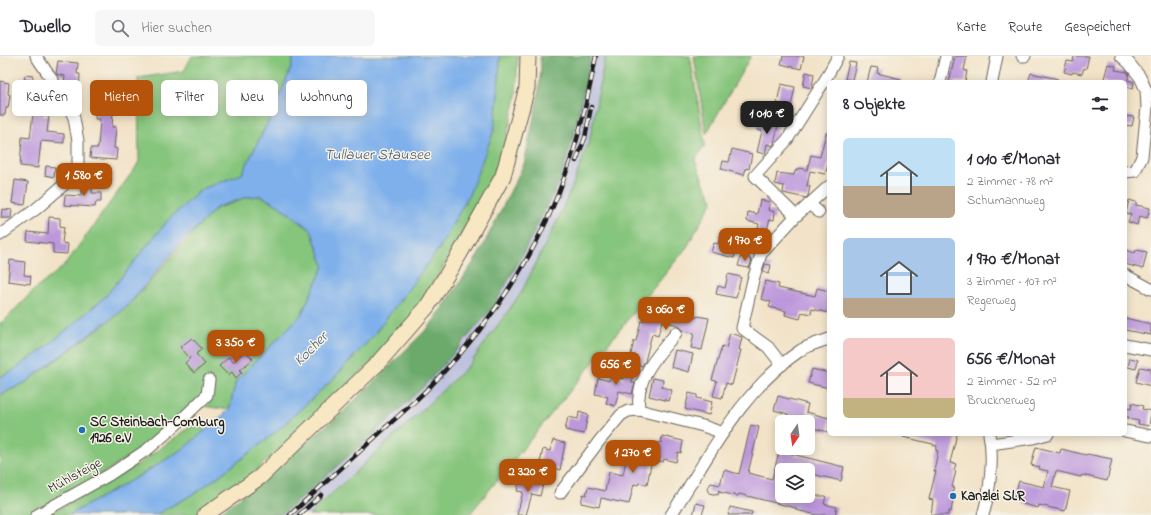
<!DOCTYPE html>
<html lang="de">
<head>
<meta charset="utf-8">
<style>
	:root { --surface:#fff; --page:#f7f7f7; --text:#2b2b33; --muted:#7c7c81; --line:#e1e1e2; --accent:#b45309 }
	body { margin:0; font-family:"Indie Flower",sans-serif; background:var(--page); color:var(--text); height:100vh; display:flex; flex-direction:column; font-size:15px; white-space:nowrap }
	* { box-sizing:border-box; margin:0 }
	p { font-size:13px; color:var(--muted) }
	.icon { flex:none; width:22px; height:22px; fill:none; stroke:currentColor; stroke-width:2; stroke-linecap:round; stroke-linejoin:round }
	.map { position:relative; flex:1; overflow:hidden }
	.sheet { position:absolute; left:827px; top:24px; width:300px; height:356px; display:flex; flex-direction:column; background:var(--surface); border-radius:6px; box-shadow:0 2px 10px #0003 }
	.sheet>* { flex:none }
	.top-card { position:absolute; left:12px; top:24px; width:380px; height:36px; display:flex; gap:8px }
	.needle { width:26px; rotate:193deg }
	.tools { position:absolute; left:775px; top:359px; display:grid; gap:8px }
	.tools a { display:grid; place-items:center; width:40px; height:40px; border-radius:6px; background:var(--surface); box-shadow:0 2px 10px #0003; font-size:20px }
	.price { position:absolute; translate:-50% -34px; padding:0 9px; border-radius:8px; background:var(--accent); color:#fff; font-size:13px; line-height:26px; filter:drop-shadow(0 1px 2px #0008) }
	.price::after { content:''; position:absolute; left:50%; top:24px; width:12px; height:9px; margin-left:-6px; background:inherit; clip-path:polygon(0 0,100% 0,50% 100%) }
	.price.selected { background:#222; color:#fff }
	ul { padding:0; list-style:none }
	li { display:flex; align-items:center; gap:12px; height:100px; padding:0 16px }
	li span { display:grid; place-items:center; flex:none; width:112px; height:80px; border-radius:6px; color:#555 }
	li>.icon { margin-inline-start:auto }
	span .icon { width:48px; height:48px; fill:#fffc; stroke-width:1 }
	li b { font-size:17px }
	h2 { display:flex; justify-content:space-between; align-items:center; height:48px; padding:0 16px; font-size:17px }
	.chip { padding:0 14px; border-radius:6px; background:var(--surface); box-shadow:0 2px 10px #0003; font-size:14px; line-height:36px }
	.chip.selected { background:var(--accent); color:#fff }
	header { display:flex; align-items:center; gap:24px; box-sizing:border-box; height:56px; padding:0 20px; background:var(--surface); border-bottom:1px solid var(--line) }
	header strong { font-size:19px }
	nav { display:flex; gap:22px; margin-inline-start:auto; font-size:14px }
	.search { width:280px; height:36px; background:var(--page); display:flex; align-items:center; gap:10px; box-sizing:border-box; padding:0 14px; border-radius:6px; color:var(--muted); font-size:15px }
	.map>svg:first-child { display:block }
	.industrial { fill:#bfc2dd }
	.green { fill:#86c57c; stroke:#51704c }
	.forest { fill:#6caa6c; stroke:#446344 }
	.water { fill:#7fb0eb; stroke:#4e6684 }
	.building { fill:#bc97db }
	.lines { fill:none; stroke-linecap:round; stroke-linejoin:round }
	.street-casing { stroke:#676258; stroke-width:13 }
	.secondary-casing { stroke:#676258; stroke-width:17 }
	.street { stroke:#fff; stroke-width:11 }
	.secondary { stroke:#f8e7c3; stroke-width:15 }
	.rail-casing { stroke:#1c1c1c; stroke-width:4.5 }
	.rail { stroke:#f7f3e8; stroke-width:3; stroke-dasharray:9; stroke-linecap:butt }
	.poi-dot { fill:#1f6fb2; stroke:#f7f3e8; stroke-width:1.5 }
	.labels { text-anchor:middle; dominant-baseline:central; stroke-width:3; stroke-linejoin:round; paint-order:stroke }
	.poi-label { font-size:14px; font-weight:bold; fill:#1c1c1c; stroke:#f7f3e8; text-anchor:start }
	.street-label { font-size:14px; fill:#1c1c1c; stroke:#f7f3e8 }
	.water-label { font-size:15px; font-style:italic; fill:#44576f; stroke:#f7f3e8 }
</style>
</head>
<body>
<header>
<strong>Dwello</strong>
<div class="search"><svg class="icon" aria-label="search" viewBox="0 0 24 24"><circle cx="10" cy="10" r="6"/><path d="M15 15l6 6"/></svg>Hier suchen</div>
<nav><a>Karte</a><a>Route</a><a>Gespeichert</a></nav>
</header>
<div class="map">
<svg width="1151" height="459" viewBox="0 0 1151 459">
	<rect width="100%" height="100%" fill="#f7f3e8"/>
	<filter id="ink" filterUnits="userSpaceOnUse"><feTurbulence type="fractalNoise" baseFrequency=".025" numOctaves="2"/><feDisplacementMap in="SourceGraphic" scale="8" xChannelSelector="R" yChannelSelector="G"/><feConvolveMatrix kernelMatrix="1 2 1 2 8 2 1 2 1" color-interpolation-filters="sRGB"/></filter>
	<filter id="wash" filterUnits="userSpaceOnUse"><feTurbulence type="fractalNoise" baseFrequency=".012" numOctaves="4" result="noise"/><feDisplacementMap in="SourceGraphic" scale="16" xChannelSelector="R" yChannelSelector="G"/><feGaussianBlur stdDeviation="0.9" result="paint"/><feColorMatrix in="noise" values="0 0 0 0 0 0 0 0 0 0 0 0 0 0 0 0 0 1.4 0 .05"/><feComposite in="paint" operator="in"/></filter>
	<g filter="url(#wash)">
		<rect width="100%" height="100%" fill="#f2e3c8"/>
		<polygon class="industrial" points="591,0 605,0 590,82 575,124 558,163 521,237 469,309 418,358 309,459 281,459 365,386 421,333 455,296 493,251 518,207 560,124 574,78"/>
		<g class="green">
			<polygon points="192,0 294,0 291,12 273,56 242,118 248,141 261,140 279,150 311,174 324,210 301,259 236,325 229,354 203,350 131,401 28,459 0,459 0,339 26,326 119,258 129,249 203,165 217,152 239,145 234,121 202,133 169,163 105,241 44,293 12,315 0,321 0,267 4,265 33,235 64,210 136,111 139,105 138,22 184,15"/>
			<polygon points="500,0 518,0 516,41 504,92 485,137 416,259 385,294 244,426 196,459 155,459 197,436 243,402 276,376 333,323 372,281 439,193 469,139 498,39"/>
			<polygon points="605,0 690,0 705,89 695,104 704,128 713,144 687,191 469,459 309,459 418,358 469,309 521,237 558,163 575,124 590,82"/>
			<polygon points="694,0 751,0 706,78"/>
			<polygon points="197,366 205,375 183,393 139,420 69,459 48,459 134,411"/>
		</g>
		<polygon class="forest" points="540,0 591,0 574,78 560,124 518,207 493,251 455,296 421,333 365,386 281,459 217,459 253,431 344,355 430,270 478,200 524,108 538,41 541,12"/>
		<polygon class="water" points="294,0 500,0 498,39 494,74 469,139 439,193 372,281 333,323 276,376 243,402 197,436 155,459 69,459 139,420 183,393 229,354 236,325 301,259 324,210 311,174 279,150 261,140 248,141 217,151 181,187 128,249 118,257 26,326 0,339 0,321 12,315 44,293 105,241 169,163 202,133 242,118 273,56 291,12"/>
		<g id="blocks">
			<g class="building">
				<polygon points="783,0 804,0 801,13 781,8"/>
				<polygon points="955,0 967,0 964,14 967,15 965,26 949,26"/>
				<polygon points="1074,0 1089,0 1086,13 1084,12 1082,18 1073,16 1072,18 1064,16 1067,5 1073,6"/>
				<polygon points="58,5 78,7 77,18 80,18 79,39 70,38 70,28 64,27 65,20 56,18"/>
				<polygon points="849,6 856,7 852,24 845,23"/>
				<polygon points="1108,8 1116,10 1115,14 1127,16 1129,19 1128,24 1134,26 1133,33 1125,31 1125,26 1103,26"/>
				<polygon points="871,11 878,12 877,17 901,23 901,26 867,26"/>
				<polygon points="806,16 814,18 812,32 803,30"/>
				<polygon points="1031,17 1058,23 1057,26 1028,26"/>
				<polygon points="25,19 33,20 32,29 24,28"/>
				<polygon points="0,25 9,27 8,38 10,39 8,52 6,52 5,59 0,59"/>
				<polygon points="781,28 795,31 791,50 777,47"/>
				<polygon points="97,38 105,39 105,42 109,43 108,55 113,56 112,71 116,71 114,92 117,93 116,104 90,102 91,92 98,92 100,63 95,63"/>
				<polygon points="34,50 43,51 42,60 49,60 47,76 64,78 64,87 41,85 38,112 20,110 22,81 30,82"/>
				<polygon points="782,58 791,60 788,69 780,67"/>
				<polygon points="1125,60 1134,61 1132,70 1125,69"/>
				<polygon points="759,64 778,69 774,88 773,90 767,88 765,98 757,96 762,75 757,74"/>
				<polygon points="826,77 829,77 829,106 825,118 810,115 807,130 810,130 808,140 806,142 783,137 784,130 775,128 777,117 794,119 795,115 796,115 797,113 799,113 799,112 807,114 811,99 820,101"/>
				<polygon points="732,93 752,98 749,113 746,112 744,119 721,113 723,105 729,106"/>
				<polygon points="46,110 55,111 54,121 45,119"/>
				<polygon points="15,124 28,126 25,149 12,147"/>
				<polygon points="82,126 93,127 92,137 101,137 101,146 96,146 95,151 64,149 65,139 81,140"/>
				<polygon points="760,144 770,146 768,154 775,156 774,164 770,163 769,166 766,179 757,177 759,168 747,165 748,156 757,158"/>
				<polygon points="1129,144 1136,146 1136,149 1150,152 1147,162 1139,160 1137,169 1128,166 1131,158 1126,157"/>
				<polygon points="2,153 12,154 11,162 1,162"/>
				<polygon points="49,161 60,162 60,170 64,171 62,187 68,188 67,198 53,197 53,188 27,185 28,176 48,178"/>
				<polygon points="727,176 734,178 732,184 738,185 734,202 711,196 714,187 718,188 720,180 725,181"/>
				<polygon points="1125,194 1135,197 1136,194 1147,196 1143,213 1125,208"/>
				<polygon points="741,200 750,202 750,204 752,204 749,212 738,210"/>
				<polygon points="10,204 25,206 24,219 31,220 30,228 8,225"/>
				<polygon points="765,208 771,209 769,218 763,216"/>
				<polygon points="728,218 741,221 736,242 716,238 718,230 725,232"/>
				<polygon points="766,225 779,228 778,232 815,240 817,232 829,235 829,257 812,253 811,258 802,256 800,263 785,259 786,255 769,251 771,246 761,243"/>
				<polygon points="648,248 657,250 656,254 696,262 697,260 709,262 702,294 691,292 694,277 683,275 678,270 678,269 662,265 658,280 652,278 645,305 642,310 629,307 634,285 636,285 641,265 643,266"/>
				<polygon points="1125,262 1151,268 1151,279 1125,274"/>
				<polygon points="730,277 742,281 739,294 741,294 732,329 726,327 722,342 713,340 717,325 712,324 722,290 726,292"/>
				<polygon points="192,282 202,293 196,298 205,308 194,317 185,307 190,302 180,291"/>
				<polygon points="675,294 693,298 689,316 671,311"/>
				<polygon points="245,295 253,303 240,314 242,316 236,322 232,316 228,319 219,310 229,301 233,306"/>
				<polygon points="1130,302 1138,304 1136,313 1128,311"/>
				<polygon points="627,308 635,310 632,324 632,327 635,327 632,338 619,335 615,350 606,347 608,341 595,338 598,322 609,325 611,320 623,323"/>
				<polygon points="1140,311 1151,313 1151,330 1136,326"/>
				<polygon points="812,313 829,317 829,332 808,327"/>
				<polygon points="653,322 663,324 662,331 672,334 669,345 649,340"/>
				<polygon points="689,337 697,339 697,342 712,346 709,359 685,353"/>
				<polygon points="778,340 808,348 806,356 829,362 829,376 808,371 808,366 786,366 788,358 774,354"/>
				<polygon points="1132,347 1143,350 1142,353 1151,355 1149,370 1138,368 1139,365 1128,363 1129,361 1125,361 1125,352 1131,353"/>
				<polygon points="579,356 588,359 584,378 565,374 568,361 578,363"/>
				<polygon points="751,369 759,371 748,417 772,423 780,392 789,392 788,397 844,411 841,425 808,417 808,414 797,414 784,411 784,414 782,414 782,440 826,440 824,448 837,451 835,459 817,459 796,454 796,452 739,438 738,440 719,436 719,434 718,439 709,437 707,433 711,427 720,429 724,414 739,418"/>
				<polygon points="903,378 957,378 950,407 956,408 954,414 956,415 952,431 954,431 951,444 953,444 951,456 949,455 948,459 931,459 933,444 929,443 936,415 934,415 938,395 936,395 937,390 933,389 933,388 903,381"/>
				<polygon points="662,380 683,385 681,397 678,396 676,406 664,403 663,406 652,403 647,429 639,427 638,429 634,428 629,448 601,442 599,451 581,447 583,438 586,439 588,431 605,435 609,416 623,419 626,404 628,405 630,397 647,401 652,390 655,391 657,386 661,387"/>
				<polygon points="553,384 565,387 560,414 540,407 543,393 550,395"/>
				<polygon points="1036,391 1060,397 1061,393 1086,399 1087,398 1112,403 1107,425 1082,419 1081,421 1056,415 1052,431 1070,435 1065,455 1039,449 1038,452 1023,448 1024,445 1014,443 1019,425 1044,431 1048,415 1039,413 1040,411 1031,409"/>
				<polygon points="521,418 528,420 528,424 543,428 540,440 532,438 526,459 517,459 523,436 517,435"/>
				<polygon points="696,447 705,449 702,459 693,459"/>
				<polygon points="730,451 752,456 751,459 728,459"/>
			</g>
		</g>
	</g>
	<g filter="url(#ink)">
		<use href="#blocks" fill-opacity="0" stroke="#676258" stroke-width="1"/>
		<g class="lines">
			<g class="street-casing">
				<g id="street">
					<polyline points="1022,0 1025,0"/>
					<polyline points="1121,0 1129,7 1140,21 1146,34 1147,51 1142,101 1135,115 1125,116"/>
					<polyline points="940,26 946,0"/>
					<polyline points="992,26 997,0"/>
					<polyline points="809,148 819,156"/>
					<polyline points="796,160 755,120 787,84 825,24 838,0"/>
					<polyline points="0,179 36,153 67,126 78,110 78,85 74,62 67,46 36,0"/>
					<polyline points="1125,219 1151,233"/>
					<polyline points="1125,289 1151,294"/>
					<polyline points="782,309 768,291 742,272 753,224 761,198 794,162 829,130"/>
					<path d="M639 354C635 322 657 300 676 277"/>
					<polyline points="1125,375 1151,380"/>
					<polyline points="991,388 1033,382 1048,378"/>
					<polyline points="560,437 600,384 621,359 628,355 639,354 703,370 723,377"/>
					<polyline points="37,459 109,419 148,393 178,367 207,339 209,324"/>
					<path d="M671 459C709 401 741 334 801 294 809 289 820 286 829 283"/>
					<path d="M983 459C990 436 994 402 989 378"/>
				</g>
			</g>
			<g class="secondary-casing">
				<polyline id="secondary" points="205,459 260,421 377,308 427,251 459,199 503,120 527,32 528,0"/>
			</g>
			<use href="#street" class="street"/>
			<use href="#secondary" class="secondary"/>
			<g class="rail-casing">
				<g id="rail">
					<polyline points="576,105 585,82 591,51"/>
					<path d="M290 459C322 429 354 401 386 371 404 355 423 339 439 321 494 263 539 194 566 117 580 79 588 40 596 0"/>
					<polyline points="299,459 321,439"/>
				</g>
			</g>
			<use href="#rail" class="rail"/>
		</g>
	</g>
	<g class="poi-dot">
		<circle cx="82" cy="374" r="4"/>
		<circle cx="953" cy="440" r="4"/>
	</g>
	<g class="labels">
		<g class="poi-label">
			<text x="90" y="366">SC Steinbach-Comburg<tspan x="90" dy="16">1926 e.V</tspan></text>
			<text x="961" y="440">Kanzlei SLR</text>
		</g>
		<g class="street-label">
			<text transform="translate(75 420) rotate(-29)">Mühlsteige</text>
		</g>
		<g class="water-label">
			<text x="377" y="99">Tullauer Stausee</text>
			<text transform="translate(311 293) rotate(-45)">Kocher</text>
		</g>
	</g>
</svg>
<div class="tools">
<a><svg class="needle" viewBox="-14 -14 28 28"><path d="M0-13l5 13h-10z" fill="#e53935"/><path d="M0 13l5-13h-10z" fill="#7c7c81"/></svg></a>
<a><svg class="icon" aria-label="layers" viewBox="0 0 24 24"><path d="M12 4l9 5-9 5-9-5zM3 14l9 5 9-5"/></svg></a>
</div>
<b class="price selected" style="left:767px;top:79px">1 010 €</b>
<b class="price" style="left:84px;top:141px">1 580 €</b>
<b class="price" style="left:745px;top:206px">1 970 €</b>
<b class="price" style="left:666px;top:275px">3 060 €</b>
<b class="price" style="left:236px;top:308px">3 350 €</b>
<b class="price" style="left:616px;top:330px">656 €</b>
<b class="price" style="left:633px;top:418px">1 270 €</b>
<b class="price" style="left:528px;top:437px">2 320 €</b>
<div class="top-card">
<a class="chip">Kaufen</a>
<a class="chip selected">Mieten</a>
<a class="chip">Filter</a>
<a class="chip">Neu</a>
<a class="chip">Wohnung</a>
</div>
<section class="sheet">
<h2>8 Objekte<svg class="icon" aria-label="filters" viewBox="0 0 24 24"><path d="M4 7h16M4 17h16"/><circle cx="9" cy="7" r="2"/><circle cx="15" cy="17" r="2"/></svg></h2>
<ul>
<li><span style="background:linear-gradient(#bfe0f5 60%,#b9a48a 0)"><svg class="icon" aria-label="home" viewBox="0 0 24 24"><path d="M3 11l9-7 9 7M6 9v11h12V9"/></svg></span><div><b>1 010 €/Monat</b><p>2 Zimmer · 78 m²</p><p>Schumannweg</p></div></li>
<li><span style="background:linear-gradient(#a9c7e8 75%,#b9a48a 0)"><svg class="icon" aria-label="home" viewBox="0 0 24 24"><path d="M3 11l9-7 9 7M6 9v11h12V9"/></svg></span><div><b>1 970 €/Monat</b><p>3 Zimmer · 107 m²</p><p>Regerweg</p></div></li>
<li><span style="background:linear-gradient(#f6c9c9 75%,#c2b280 0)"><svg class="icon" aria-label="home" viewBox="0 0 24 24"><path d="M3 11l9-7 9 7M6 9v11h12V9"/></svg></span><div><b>656 €/Monat</b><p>2 Zimmer · 52 m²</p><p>Brucknerweg</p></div></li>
</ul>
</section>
</div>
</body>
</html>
